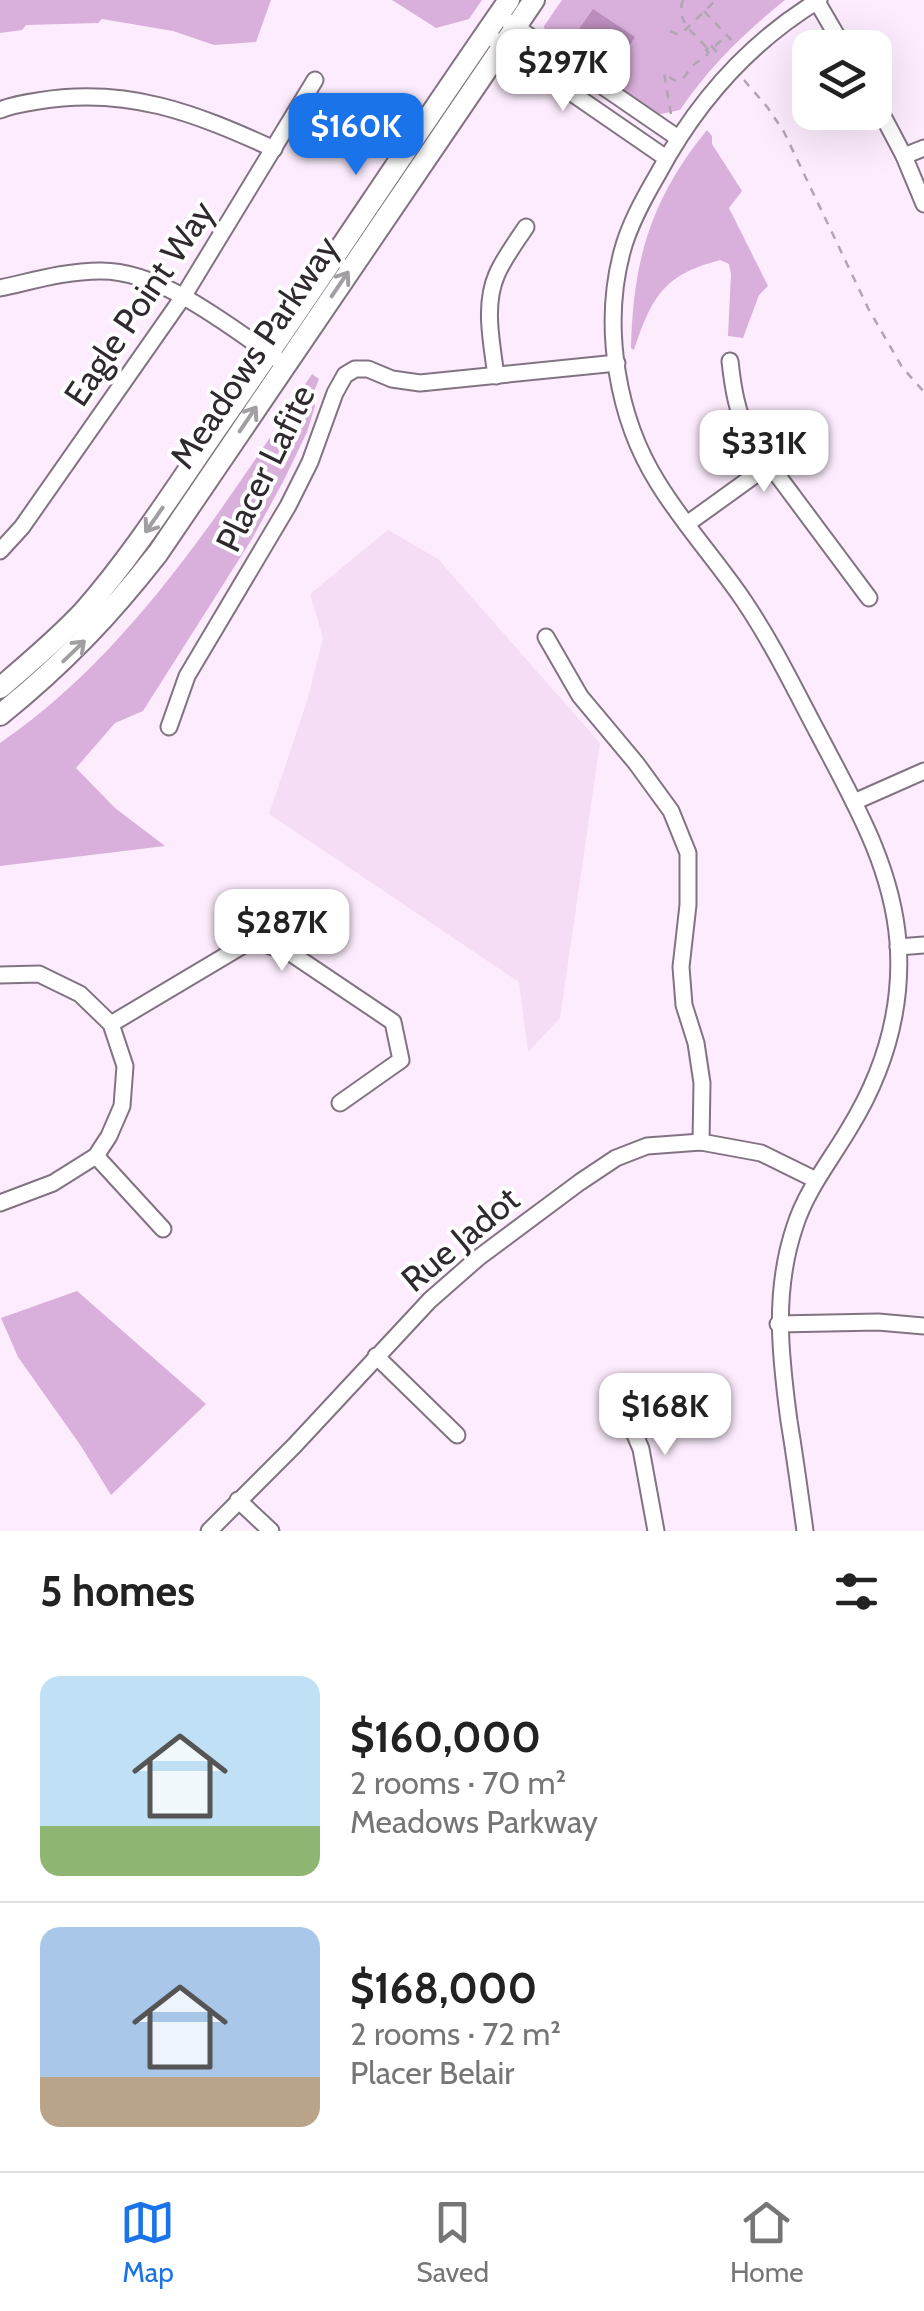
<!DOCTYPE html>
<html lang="en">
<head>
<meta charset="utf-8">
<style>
	:root { --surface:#fff; --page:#f6f6f6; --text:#222; --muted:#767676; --line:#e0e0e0; --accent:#1a73e8 }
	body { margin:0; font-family:Cabin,sans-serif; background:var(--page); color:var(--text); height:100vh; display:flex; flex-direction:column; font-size:38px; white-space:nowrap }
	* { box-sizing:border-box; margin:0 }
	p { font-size:32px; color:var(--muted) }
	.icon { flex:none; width:55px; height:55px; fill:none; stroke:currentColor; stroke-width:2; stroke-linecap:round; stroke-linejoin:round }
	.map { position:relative; height:1531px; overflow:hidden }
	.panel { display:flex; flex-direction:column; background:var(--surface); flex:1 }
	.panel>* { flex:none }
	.tools { position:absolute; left:792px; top:30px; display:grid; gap:20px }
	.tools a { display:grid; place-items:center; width:100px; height:100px; border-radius:20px; background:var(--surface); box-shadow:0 10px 40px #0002; font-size:50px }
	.price { position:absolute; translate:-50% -85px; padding:0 22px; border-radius:20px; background:#fff; color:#222; font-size:32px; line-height:65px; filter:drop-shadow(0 2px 5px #0008) }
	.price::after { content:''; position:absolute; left:50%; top:60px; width:30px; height:22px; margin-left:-15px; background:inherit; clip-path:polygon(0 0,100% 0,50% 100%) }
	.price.current { background:var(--accent); color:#fff }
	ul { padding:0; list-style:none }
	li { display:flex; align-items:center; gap:30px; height:250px; padding:0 40px }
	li+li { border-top:2px solid var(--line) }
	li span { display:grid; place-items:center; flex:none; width:280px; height:200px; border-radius:20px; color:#555 }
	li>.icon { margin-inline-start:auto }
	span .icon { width:120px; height:120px; fill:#fffc; stroke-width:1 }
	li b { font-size:42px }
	h2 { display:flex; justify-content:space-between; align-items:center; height:120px; padding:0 40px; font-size:42px }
	.tab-bar { display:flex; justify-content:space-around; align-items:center; height:140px; border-top:2px solid var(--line); background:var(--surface); font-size:28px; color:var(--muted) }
	.tab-bar a { display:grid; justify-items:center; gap:5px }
	.tab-bar .current { color:var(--accent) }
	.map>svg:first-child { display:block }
	.built { fill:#f4ddf5 }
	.green { fill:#d9afdb }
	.water { fill:#ba8dbc }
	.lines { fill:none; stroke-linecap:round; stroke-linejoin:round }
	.minor-casing { stroke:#827382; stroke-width:19 }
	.major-casing { stroke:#827382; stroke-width:24 }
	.path { stroke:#b2a5b2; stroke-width:2.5; stroke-dasharray:8 8; stroke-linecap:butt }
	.minor { stroke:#fff; stroke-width:15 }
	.major { stroke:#fff; stroke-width:20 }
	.oneway { stroke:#a29fa2 }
	.labels { text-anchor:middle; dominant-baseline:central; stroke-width:8; stroke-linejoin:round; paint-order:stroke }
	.street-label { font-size:35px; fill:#302a30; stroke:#fff }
</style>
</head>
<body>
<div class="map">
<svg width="924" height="1531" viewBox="0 0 924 1531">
	<rect width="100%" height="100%" fill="#fdecfd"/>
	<polygon class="built" points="388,530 438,559 600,743 560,1018 528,1052 519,982 269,814 307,701 323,638 310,594"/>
	<g class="green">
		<polygon points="0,0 271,0 256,42 214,45 173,31 102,19 98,23 26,25 22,30 0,33"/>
		<polygon points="392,0 482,0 469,19 436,28"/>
		<path d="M562 0H785C744 33 710 66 680 110L656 115 546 36 544 26Z"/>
		<path d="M707 130 712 136V144L742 191 729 208 768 286 759 295 743 338 728 336 731 274 729 264 720 260C663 275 652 297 634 350L631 348C633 260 651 199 707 130Z"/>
		<path d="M312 374 319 379 315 389V406L307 432 285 478 252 539 143 711 115 723 76 768 115 808 165 846 0 866V743C131 654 226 504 312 374Z"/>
		<polygon points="77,1291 206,1404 111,1495 81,1446 18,1357 1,1318"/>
	</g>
	<polygon class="water" points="593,9 635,37 621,58 579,29"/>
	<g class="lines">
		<g class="minor-casing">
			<g id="minor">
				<polyline points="816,0 844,48"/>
				<polyline points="509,22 678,138"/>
				<polyline points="486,34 666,158"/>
				<polyline points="875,101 904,156 924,204"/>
				<path d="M0 110C12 105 25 103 38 101 127 86 195 113 274 149"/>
				<polyline points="904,156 924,148"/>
				<path d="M0 288C33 281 66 271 100 271 163 270 234 330 286 365"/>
				<path d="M730 361C733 389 737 412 749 437L869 598"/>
				<path d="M496 376C492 344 483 305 497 274 504 258 516 242 526 227"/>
				<polyline points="687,524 769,465"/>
				<polyline points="0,551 22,527 183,297 315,80"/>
				<polyline points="546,637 580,696 636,763 671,811 688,853 688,905 681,967 684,1005 696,1043 702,1083 701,1142"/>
				<polyline points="169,727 187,676 288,506 310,462 335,393 345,375 355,369 368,369 392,379 420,383 617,363"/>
				<polyline points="854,802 924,771"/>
				<polyline points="898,947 924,945"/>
				<polyline points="0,975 39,974 80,994 111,1024 125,1066 122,1106 109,1136 96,1156 53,1183 0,1203"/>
				<polyline points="111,1024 252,940 289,952 393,1022 401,1060 340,1103"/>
				<polyline points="96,1156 163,1229"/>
				<polyline points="778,1324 878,1322 924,1326"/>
				<polyline points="376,1356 457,1435"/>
				<polyline points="621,1401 641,1449 656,1531"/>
				<polyline points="238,1500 271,1531"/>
				<polyline points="209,1531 294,1446 430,1300 478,1258 580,1182 616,1158 647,1146 701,1142 761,1153 816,1180"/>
				<path d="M805 1531C800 1494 795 1457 789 1421 780 1354 773 1291 795 1226 806 1191 830 1161 849 1129 884 1072 903 1009 898 942 892 866 854 802 819 735 795 690 773 644 744 601 717 561 683 524 658 483 617 418 602 327 622 252 629 225 644 198 658 174 696 103 750 42 819 0"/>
			</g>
		</g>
		<g class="major-casing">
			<g id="major">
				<path d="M0 688C29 663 58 639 84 611 139 548 183 476 231 408 325 273 415 135 509 0"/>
				<path d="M0 715C63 664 108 617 158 553L534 0"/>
			</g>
		</g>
		<g class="path">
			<path d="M683 0C675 21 694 33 707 48"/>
			<polyline points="704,11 735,44"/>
			<polyline points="670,31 677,34 683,32 716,0"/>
			<polygon points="711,46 716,51 711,55 706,50"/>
			<polyline points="715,46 727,35"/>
			<polyline points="744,80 768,108 784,132 868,308 902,367 924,392"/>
			<path d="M671 114 664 73C678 84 680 84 689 70 693 64 702 59 708 54"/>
		</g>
		<use href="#minor" class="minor"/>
		<use href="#major" class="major"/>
	</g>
	<defs><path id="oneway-shaft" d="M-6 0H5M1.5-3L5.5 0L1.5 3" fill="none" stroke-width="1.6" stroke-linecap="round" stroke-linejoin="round" transform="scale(2.5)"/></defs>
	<g class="oneway">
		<use href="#oneway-shaft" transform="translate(340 284) rotate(-56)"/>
		<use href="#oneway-shaft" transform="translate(248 419) rotate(-56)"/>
		<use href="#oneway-shaft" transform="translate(154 520) rotate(125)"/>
		<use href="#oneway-shaft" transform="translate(74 651) rotate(-44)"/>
	</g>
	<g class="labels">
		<g class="street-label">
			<text transform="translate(139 303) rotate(-56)">Eagle Point Way</text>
			<text transform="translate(254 352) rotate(-56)">Meadows Parkway</text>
			<text transform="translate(265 468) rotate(-64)">Placer Lafite</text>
			<text transform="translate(460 1239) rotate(-40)">Rue Jadot</text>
		</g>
	</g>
</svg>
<div class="tools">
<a><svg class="icon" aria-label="layers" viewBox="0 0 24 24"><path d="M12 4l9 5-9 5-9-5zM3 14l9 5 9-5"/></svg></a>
</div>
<b class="price" style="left:563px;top:114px">$297K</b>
<b class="price current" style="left:356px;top:178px">$160K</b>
<b class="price" style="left:764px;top:495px">$331K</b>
<b class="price" style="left:282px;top:974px">$287K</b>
<b class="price" style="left:665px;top:1458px">$168K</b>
</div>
<section class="panel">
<h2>5 homes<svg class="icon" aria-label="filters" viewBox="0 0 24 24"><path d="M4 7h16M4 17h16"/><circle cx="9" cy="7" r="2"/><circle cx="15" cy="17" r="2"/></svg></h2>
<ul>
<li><span style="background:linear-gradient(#bfe0f5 75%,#8fb573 0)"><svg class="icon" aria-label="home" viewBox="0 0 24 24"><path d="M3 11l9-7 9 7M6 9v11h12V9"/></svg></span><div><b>$160,000</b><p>2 rooms · 70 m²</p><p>Meadows Parkway</p></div></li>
<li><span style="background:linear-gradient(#a9c7e8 75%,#b9a48a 0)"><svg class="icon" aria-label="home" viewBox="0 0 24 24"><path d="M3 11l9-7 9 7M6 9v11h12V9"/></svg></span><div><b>$168,000</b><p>2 rooms · 72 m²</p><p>Placer Belair</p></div></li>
</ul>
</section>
<nav class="tab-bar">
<a class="current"><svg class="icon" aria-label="map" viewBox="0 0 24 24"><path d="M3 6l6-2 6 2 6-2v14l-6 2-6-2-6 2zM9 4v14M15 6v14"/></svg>Map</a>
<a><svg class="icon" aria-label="saved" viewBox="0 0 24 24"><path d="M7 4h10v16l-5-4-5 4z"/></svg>Saved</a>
<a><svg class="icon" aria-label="home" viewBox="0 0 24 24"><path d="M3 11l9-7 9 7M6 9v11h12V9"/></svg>Home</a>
</nav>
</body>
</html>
